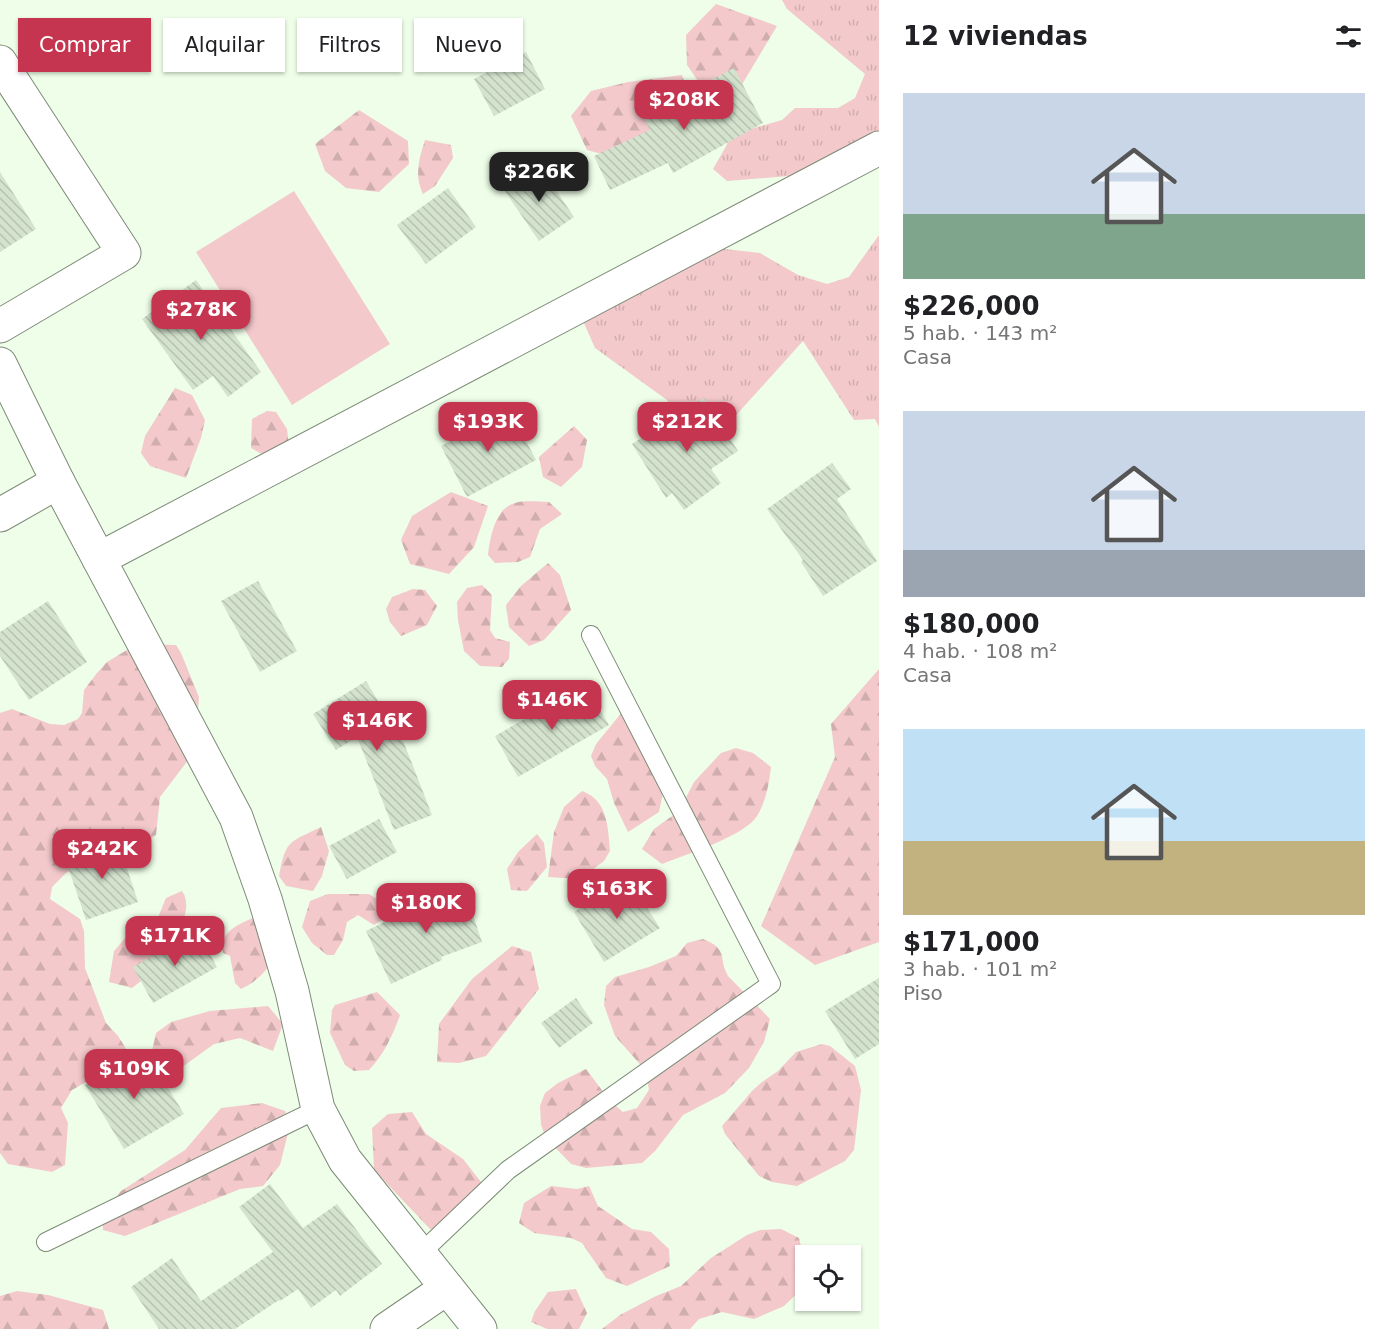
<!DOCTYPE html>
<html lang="es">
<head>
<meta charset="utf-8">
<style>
	:root { --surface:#fff; --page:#f6f6f6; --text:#202124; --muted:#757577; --accent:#c5354f }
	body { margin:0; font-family:"DejaVu Sans",sans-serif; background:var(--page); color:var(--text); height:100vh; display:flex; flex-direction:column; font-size:22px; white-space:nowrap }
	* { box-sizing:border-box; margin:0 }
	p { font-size:20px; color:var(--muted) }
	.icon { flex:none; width:33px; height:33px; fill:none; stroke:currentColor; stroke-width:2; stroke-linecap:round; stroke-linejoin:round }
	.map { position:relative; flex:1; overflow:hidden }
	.sheet { display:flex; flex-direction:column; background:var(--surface); width:510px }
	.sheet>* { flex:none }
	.guide { position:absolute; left:18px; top:18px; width:570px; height:54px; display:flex; gap:12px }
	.controls { position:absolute; left:795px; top:1245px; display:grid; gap:12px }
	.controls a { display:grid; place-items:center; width:66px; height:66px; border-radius:0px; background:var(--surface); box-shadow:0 2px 4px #0004; font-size:30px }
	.price { position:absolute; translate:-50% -51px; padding:0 14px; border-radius:12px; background:var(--accent); color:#fff; font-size:20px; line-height:39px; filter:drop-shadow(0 2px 3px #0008) }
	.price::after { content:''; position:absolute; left:50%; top:36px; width:18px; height:14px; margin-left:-9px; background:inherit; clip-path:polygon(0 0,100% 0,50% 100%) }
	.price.selected { background:#222; color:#fff }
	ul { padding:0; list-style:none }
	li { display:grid; align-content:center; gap:12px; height:318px; padding:0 24px }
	li span { display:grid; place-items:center; height:186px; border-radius:0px; color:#555 }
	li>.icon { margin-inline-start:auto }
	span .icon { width:108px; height:108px; fill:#fffc; stroke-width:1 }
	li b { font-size:26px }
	h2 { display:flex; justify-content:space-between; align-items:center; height:72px; padding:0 24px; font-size:26px }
	.tag { padding:0 21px; border-radius:0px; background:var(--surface); box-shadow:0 2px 4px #0004; font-size:21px; line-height:54px }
	.tag.selected { background:var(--accent); color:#fff }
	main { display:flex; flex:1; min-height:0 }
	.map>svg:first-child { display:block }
	.grass { fill:url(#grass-tufts) }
	.forest { fill:url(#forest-firs) }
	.pitch { fill:#f3c9cb }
	.building { fill:url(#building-back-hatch) }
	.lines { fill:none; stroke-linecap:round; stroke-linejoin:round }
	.lane-casing { stroke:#7d8b77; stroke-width:20 }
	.street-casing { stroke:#7d8b77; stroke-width:35 }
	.lane { stroke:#fff; stroke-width:18 }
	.street { stroke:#fff; stroke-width:33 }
</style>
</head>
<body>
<main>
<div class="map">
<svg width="879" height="1329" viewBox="0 0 879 1329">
	<defs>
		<pattern id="grass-tufts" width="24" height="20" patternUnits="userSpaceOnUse" patternTransform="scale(1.5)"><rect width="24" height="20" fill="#f3c9cb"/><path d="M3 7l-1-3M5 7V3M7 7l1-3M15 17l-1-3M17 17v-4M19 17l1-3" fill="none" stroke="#d0adae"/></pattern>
		<pattern id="forest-firs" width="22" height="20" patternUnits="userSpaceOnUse" patternTransform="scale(1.5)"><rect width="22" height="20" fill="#f3c9cb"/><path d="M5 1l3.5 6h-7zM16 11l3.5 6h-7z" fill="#d0adae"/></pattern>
		<pattern id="building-back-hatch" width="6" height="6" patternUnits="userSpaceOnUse" patternTransform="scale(1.5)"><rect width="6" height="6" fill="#d4e3ce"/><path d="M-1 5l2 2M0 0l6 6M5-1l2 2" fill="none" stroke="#b6c3b1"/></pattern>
	</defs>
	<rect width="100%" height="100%" fill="#eefee8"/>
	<g class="grass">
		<polygon points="782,0 879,0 879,132 818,168 789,176 727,181 713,169 733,134 782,120 795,108 838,108 855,98 865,74 787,9"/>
		<polygon points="879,235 879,427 875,419 854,420 803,341 729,423 680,427 667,400 595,348 583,321 690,255 725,249 760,253 798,275 827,284 849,277"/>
	</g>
	<g class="forest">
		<polygon points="716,4 777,26 741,86 702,87 687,65 686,35"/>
		<polygon points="682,75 690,97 637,164 587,150 571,116 591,91 628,82"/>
		<polygon points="359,110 408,141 409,164 379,192 346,188 325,171 315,144"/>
		<path d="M425 140 451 145 453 158 435 186 423 194C414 175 419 159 425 140Z"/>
		<polygon points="175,388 192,395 205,420 201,438 186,478 150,466 141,453 145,436"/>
		<polygon points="267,411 276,412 287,429 289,446 269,458 251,448 252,419"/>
		<polygon points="574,426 587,440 582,467 561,487 543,477 539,457"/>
		<polygon points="451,492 488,506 474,547 449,574 410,564 401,540 412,516"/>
		<path d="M549 502 562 514 540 529 530 557 518 562 495 563 488 555C490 538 495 508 515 503 525 500 539 502 549 502Z"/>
		<polygon points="548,563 560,575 571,610 544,640 529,646 509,627 506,605 521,586"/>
		<polygon points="482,585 492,595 490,630 495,638 510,642 509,659 502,667 480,666 464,651 458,620 457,602 467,588"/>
		<polygon points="413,589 425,590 437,606 427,625 401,636 390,622 386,609 392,597"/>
		<polygon points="137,644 176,645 181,653 199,697 196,731 189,759 160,797 156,835 118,861 91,858 66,873 52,887 50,899 80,919 84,931 85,968 106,1023 118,1036 139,1069 86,1082 72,1090 61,1108 68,1123 65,1165 52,1172 8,1164 0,1153 0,713 12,709 50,724 64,725 78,719 82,713 84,690 97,673 107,662"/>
		<polygon points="879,669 879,942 815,965 761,926 835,757 831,724"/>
		<polygon points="623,711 664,788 659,812 628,832 614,803 607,779 595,766 591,756 596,744"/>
		<path d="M736 748 753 753 771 767C769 784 766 801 757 816 745 836 684 855 662 864L642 849 654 829 679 811 694 782 721 753Z"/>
		<path d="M582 791C608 800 608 828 610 851L604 861 580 879 548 877 554 832 564 807Z"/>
		<path d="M321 827 329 851 322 876 313 891 286 886 279 876C286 840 288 843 321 827Z"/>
		<polygon points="537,834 544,843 547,867 527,891 511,890 507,869 518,852"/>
		<path d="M182 891C190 903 185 915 181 928L186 933 188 944 132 988 109 982 114 951 127 936 157 920 166 898Z"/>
		<polygon points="328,894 369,894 390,908 383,919 374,925 358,915 347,922 343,940 334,955 327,955 312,943 302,927 310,901"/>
		<path d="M257 916C260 926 271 949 271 958 270 971 252 984 241 989L235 983 230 956 223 953C219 930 240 924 257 916Z"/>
		<path d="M703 939C730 950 717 957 728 976L770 1019 764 1042 749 1068 725 1093 683 1115 655 1151 642 1163 586 1168 571 1164 546 1138 541 1125 540 1106 545 1093 558 1083 586 1069 610 1101 623 1112 637 1108 649 1090 646 1071 615 1036 604 1005 606 986 615 977 649 967 676 956 687 943Z"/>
		<polygon points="512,946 531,952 539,989 486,1056 459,1063 437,1062 439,1024 472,979"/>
		<path d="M377 992 400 1015C393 1035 384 1054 369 1070L354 1071 345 1065 330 1033 332 1010 335 1005Z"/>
		<polygon points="268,1006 283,1024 273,1051 240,1038 214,1044 178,1070 150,1060 156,1033 171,1022 210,1011"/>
		<polygon points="822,1044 830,1046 855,1066 861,1090 854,1150 845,1161 797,1186 772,1182 759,1176 725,1134 722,1126 752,1091 762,1082 778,1071 796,1052"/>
		<polygon points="262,1103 285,1111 290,1125 280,1165 263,1186 240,1189 125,1236 103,1230 102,1215 121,1191 185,1150 221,1108"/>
		<polygon points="412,1112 426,1134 463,1159 481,1182 485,1204 458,1227 430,1229 374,1170 372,1128 388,1114"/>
		<polygon points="551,1186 577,1189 589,1186 598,1206 632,1229 651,1232 669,1249 670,1266 627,1286 606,1278 582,1243 571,1238 534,1233 519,1223 524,1203"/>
		<polygon points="781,1229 799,1238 805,1263 805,1286 784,1306 754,1319 722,1312 699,1319 690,1329 602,1329 620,1315 656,1296 681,1286 711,1258 747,1235 760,1230"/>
		<polygon points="576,1289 587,1313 579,1329 547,1329 531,1322 535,1311 548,1292"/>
		<polygon points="17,1291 48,1295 103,1310 109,1329 0,1329 0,1296"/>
	</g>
	<polygon class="pitch" points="294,191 390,344 292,405 196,252"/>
	<g class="building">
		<polygon points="526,52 545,89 494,116 474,79"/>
		<polygon points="734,68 763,123 673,173 668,163 610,190 594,156 650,130 643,116"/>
		<polygon points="539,165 574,217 539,241 504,190"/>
		<polygon points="0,172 36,229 0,252"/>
		<polygon points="448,188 476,227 426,264 397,225"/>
		<polygon points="196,280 261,372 228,397 213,376 193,390 142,319"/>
		<polygon points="704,398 738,451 711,469 721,483 684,510 672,493 666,498 632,444"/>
		<polygon points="510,410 536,460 467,497 441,446"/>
		<polygon points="832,463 851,489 837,499 877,561 823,596 801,562 803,560 767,509"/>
		<polygon points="258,581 297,651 260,672 221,601"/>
		<polygon points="48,601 87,662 29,700 0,656 0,632"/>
		<polygon points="366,681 404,743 432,815 394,830 357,737 336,750 313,714"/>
		<polygon points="586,684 609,725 518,777 495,736"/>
		<polygon points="379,819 397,852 347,879 329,846"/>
		<polygon points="118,841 138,902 86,920 65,858"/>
		<polygon points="628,878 660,928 604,962 574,912"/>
		<polygon points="462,882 482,942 441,957 442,960 391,984 366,931 436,897 434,892"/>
		<polygon points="197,931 217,967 153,1003 133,967"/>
		<polygon points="879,978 879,1044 855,1059 825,1011"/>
		<polygon points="576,998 593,1023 559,1048 541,1023"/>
		<polygon points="145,1050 184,1114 124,1149 85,1085"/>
		<polygon points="270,1184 303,1228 337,1204 382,1264 340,1296 336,1290 311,1308 298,1289 280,1301 279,1300 235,1329 159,1329 131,1287 172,1258 201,1301 273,1252 239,1207"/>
	</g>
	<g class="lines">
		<g class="lane-casing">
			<g id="lane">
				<polyline points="46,1242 318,1109"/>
				<polyline points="420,1254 508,1170 771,984 591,635"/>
			</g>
		</g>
		<g class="street-casing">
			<g id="street">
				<polyline points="0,62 124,253 0,326"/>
				<polyline points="0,364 58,482 236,817 265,899 292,991 318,1109 345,1160 480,1329"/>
				<polyline points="0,515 58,482"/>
				<polyline points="99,559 879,148"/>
				<polyline points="387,1329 447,1288"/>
			</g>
		</g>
		<use href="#lane" class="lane"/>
		<use href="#street" class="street"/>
	</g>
</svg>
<div class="controls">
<a><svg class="icon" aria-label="locate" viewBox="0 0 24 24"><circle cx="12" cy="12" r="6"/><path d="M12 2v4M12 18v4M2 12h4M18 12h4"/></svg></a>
</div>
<b class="price" style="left:684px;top:131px">$208K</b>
<b class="price selected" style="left:539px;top:203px">$226K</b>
<b class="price" style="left:201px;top:341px">$278K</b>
<b class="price" style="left:488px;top:453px">$193K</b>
<b class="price" style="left:687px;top:453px">$212K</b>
<b class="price" style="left:552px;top:731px">$146K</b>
<b class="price" style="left:377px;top:752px">$146K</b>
<b class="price" style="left:102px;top:880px">$242K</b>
<b class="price" style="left:617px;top:920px">$163K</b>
<b class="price" style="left:426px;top:934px">$180K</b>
<b class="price" style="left:175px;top:967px">$171K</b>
<b class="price" style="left:134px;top:1100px">$109K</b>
<div class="guide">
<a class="tag selected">Comprar</a>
<a class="tag">Alquilar</a>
<a class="tag">Filtros</a>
<a class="tag">Nuevo</a>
</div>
</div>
<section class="sheet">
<h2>12 viviendas<svg class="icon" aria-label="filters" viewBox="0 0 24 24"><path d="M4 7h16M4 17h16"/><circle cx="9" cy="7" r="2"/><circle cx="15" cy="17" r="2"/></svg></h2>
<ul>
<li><span style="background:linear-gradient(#c9d6e8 65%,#7fa58c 0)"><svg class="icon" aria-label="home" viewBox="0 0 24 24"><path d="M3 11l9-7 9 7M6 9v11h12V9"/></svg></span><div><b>$226,000</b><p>5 hab. · 143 m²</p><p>Casa</p></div></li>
<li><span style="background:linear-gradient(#c9d6e8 75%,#9aa5b1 0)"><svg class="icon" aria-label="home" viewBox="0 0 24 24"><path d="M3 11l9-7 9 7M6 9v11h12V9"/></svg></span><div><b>$180,000</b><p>4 hab. · 108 m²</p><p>Casa</p></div></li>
<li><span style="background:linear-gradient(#bfe0f5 60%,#c2b280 0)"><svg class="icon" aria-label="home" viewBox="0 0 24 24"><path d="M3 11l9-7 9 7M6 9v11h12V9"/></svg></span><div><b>$171,000</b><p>3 hab. · 101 m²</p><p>Piso</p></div></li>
</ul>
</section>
</main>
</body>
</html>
